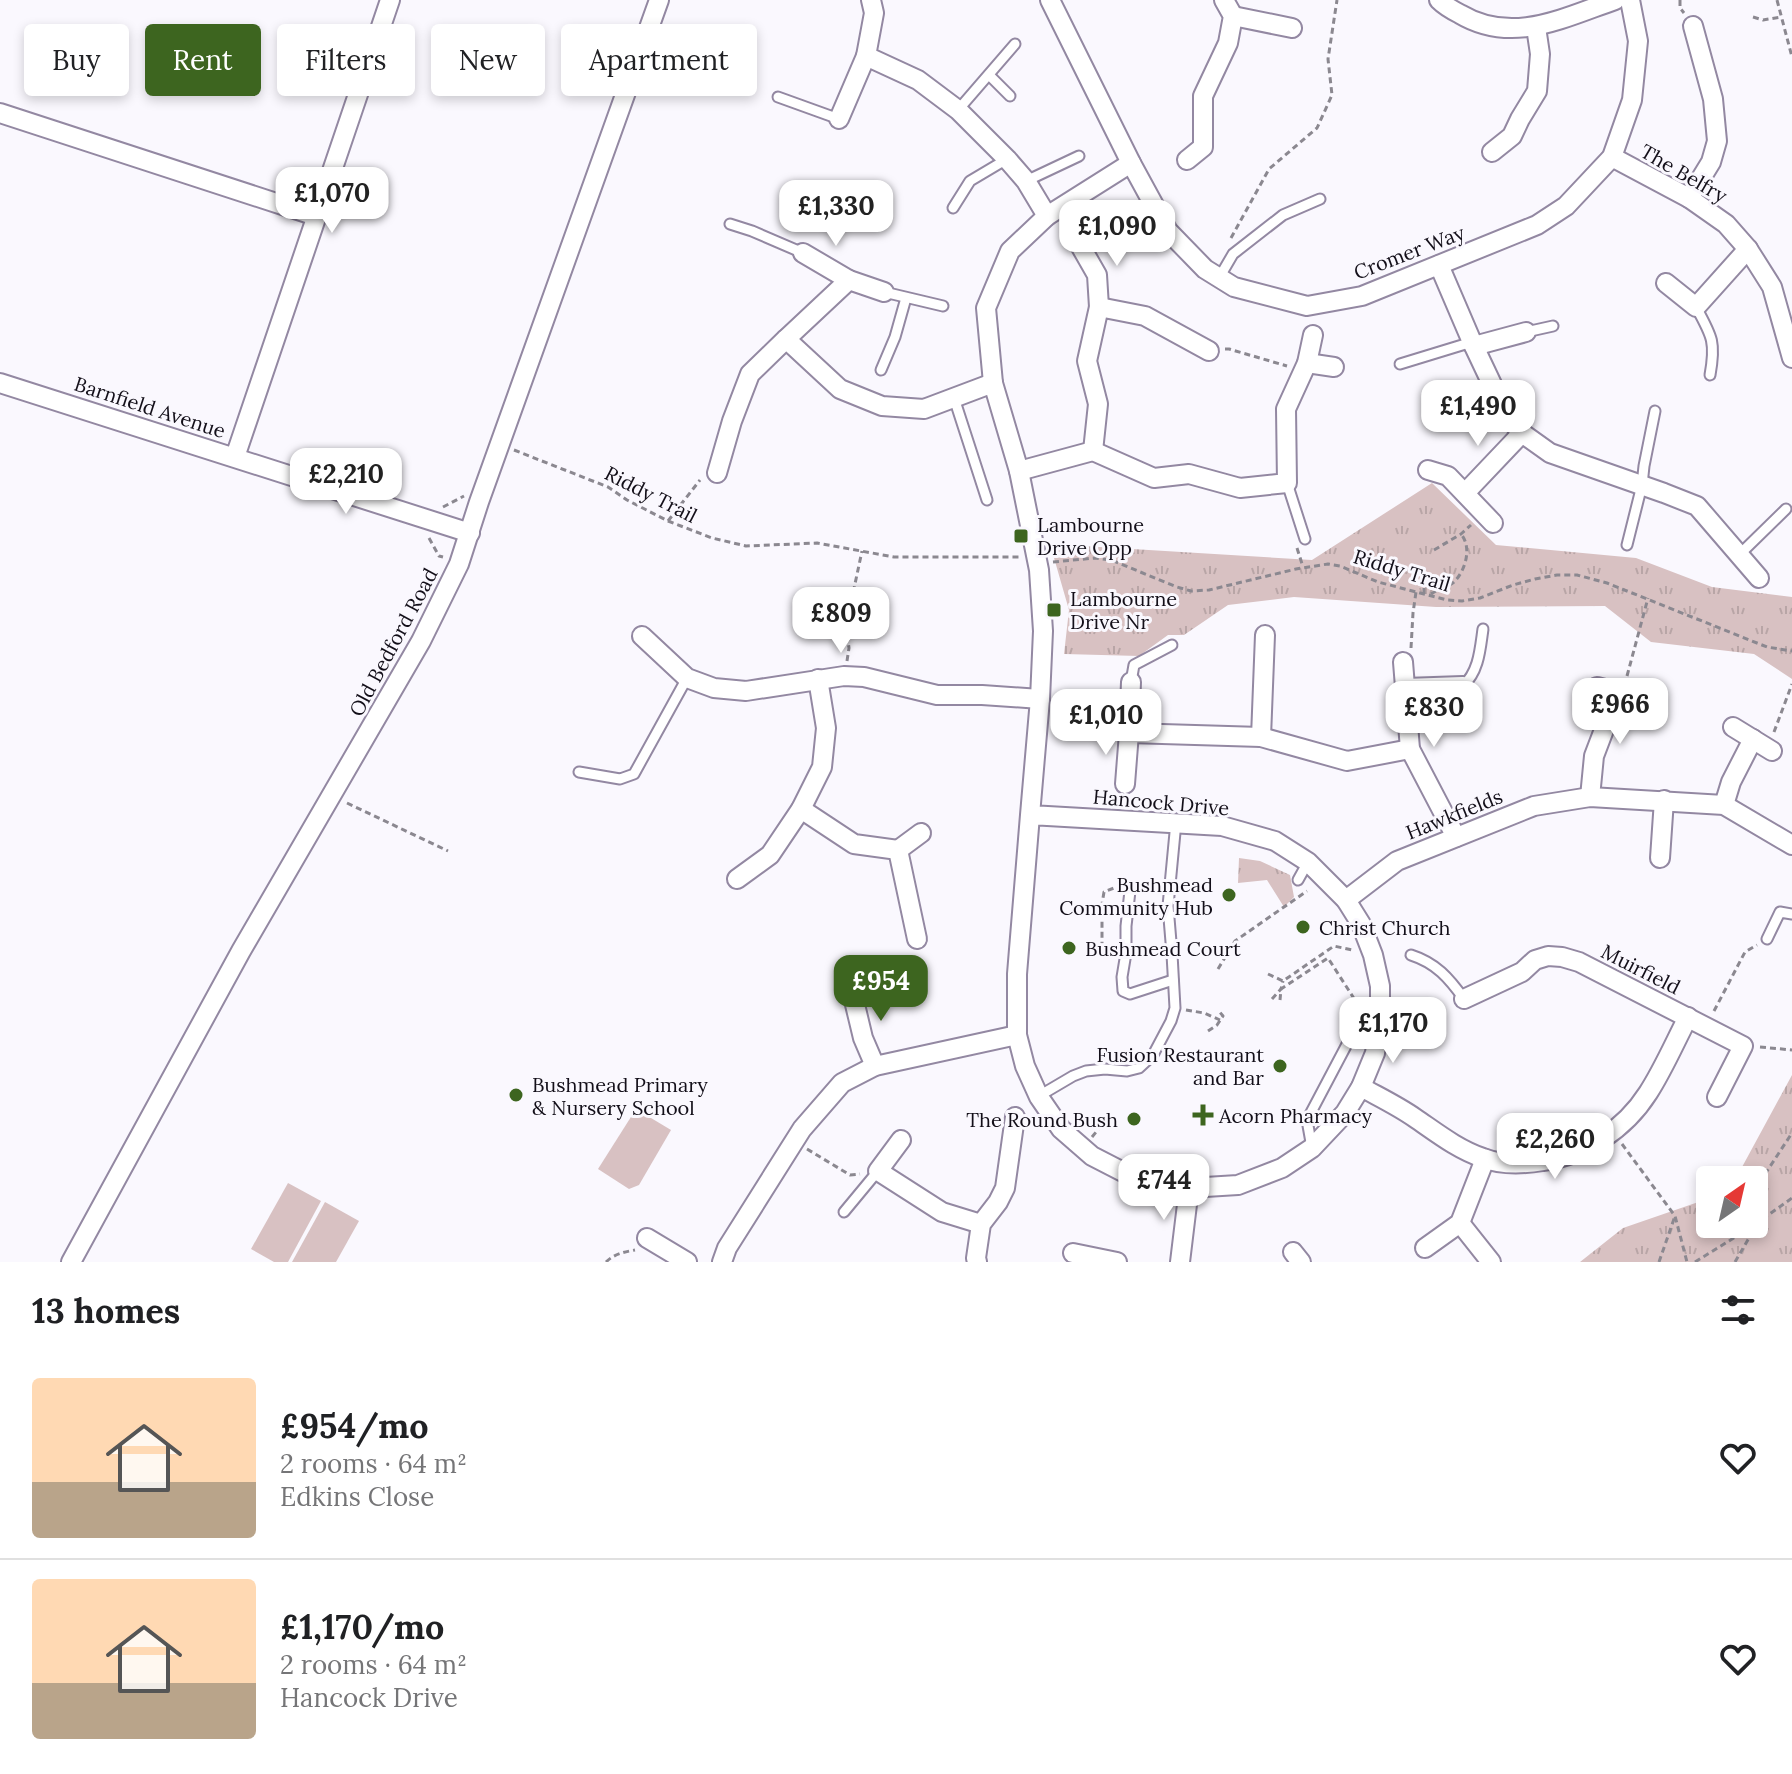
<!DOCTYPE html>
<html lang="en">
<head>
<meta charset="utf-8">
<style>
	:root { --surface:#fff; --page:#f6f6f6; --text:#202124; --muted:#757577; --line:#e0e0e0; --accent:#3d651f }
	body { margin:0; font-family:Lora,serif; background:var(--page); color:var(--text); height:100vh; display:flex; flex-direction:column; font-size:30px; white-space:nowrap }
	* { box-sizing:border-box; margin:0 }
	p { font-size:26px; color:var(--muted) }
	.icon { flex:none; width:44px; height:44px; fill:none; stroke:currentColor; stroke-width:2; stroke-linecap:round; stroke-linejoin:round }
	.map { position:relative; height:1262px; overflow:hidden }
	.drawer { display:flex; flex-direction:column; background:var(--surface); flex:1 }
	.drawer>* { flex:none }
	.hud { position:absolute; left:24px; top:24px; width:800px; height:72px; display:flex; gap:16px }
	.needle { width:52px; rotate:34deg }
	.buttons { position:absolute; left:1696px; top:1166px; display:grid; gap:16px }
	.buttons a { display:grid; place-items:center; width:72px; height:72px; border-radius:8px; background:var(--surface); box-shadow:0 4px 12px #0003; font-size:40px }
	.price { position:absolute; translate:-50% -68px; padding:0 18px; border-radius:16px; background:#fff; color:#222; font-size:26px; line-height:52px; filter:drop-shadow(0 2px 4px #0008) }
	.price::after { content:''; position:absolute; left:50%; top:48px; width:24px; height:18px; margin-left:-12px; background:inherit; clip-path:polygon(0 0,100% 0,50% 100%) }
	.price.selected { background:var(--accent); color:#fff }
	ul { padding:0; list-style:none }
	li { display:flex; align-items:center; gap:24px; height:200px; padding:0 32px }
	li+li { border-top:2px solid var(--line) }
	li span { display:grid; place-items:center; flex:none; width:224px; height:160px; border-radius:8px; color:#555 }
	li>.icon { margin-inline-start:auto }
	span .icon { width:96px; height:96px; fill:#fffc; stroke-width:1 }
	li b { font-size:34px }
	h2 { display:flex; justify-content:space-between; align-items:center; height:96px; padding:0 32px; font-size:34px }
	.pill { padding:0 28px; border-radius:8px; background:var(--surface); box-shadow:0 4px 12px #0003; font-size:28px; line-height:72px }
	.pill.selected { background:var(--accent); color:#fff }
	.map>svg:first-child { display:block }
	.grass { fill:url(#grass-tufts) }
	.pitch { fill:#d8c1c2 }
	.lines { fill:none; stroke-linecap:round; stroke-linejoin:round }
	.service-casing { stroke:#9388a2; stroke-width:13 }
	.minor-casing { stroke:#9388a2; stroke-width:22 }
	.path { stroke:#8b8890; stroke-width:3; stroke-dasharray:6 4; stroke-linecap:butt }
	.service { stroke:#fff; stroke-width:9 }
	.minor { stroke:#fff; stroke-width:18 }
	.poi-dot { fill:#3d651f; stroke:#faf8fe; stroke-width:3 }
	.labels { text-anchor:middle; dominant-baseline:central; stroke-width:6; stroke-linejoin:round; paint-order:stroke }
	.street-label { font-size:20px; fill:#130f19; stroke:#faf8fe }
	.poi-label { font-size:20px; fill:#130f19; stroke:#faf8fe; text-anchor:start }
</style>
</head>
<body>
<div class="map">
<svg width="1792" height="1262" viewBox="0 0 1792 1262">
	<defs>
		<pattern id="grass-tufts" width="24" height="20" patternUnits="userSpaceOnUse" patternTransform="scale(2)"><rect width="24" height="20" fill="#d8c1c2"/><path d="M3 7l-1-3M5 7V3M7 7l1-3M15 17l-1-3M17 17v-4M19 17l1-3" fill="none" stroke="#b8a5a6"/></pattern>
	</defs>
	<rect width="100%" height="100%" fill="#faf8fe"/>
	<g class="grass">
		<polygon points="1432,483 1496,545 1636,558 1712,587 1792,597 1792,679 1754,654 1651,642 1605,606 1436,607 1294,597 1228,605 1184,635 1168,635 1139,656 1064,654 1069,610 1050,544 1312,560"/>
		<polygon points="1239,858 1260,861 1290,875 1294,897 1284,907 1267,880 1238,883"/>
		<polygon points="1792,1075 1792,1262 1580,1262 1623,1228 1710,1198 1710,1224 1754,1224 1754,1180 1735,1180"/>
	</g>
	<g class="pitch">
		<polygon points="636,1109 671,1130 639,1185 629,1189 598,1169"/>
		<polygon points="288,1183 321,1201 288,1262 274,1262 251,1249"/>
		<polygon points="325,1202 359,1221 336,1262 292,1262"/>
	</g>
	<g class="lines">
		<g class="service-casing">
			<g id="service">
				<polyline points="989,75 1010,96"/>
				<polyline points="778,97 839,119"/>
				<polyline points="958,110 1015,44"/>
				<polyline points="1026,181 1079,156"/>
				<polyline points="953,208 970,181 1007,159"/>
				<polyline points="730,224 752,231 803,253"/>
				<polyline points="1219,278 1233,254 1283,215 1320,199"/>
				<polyline points="884,292 943,306"/>
				<path d="M1696 307C1712 336 1716 342 1710 375"/>
				<polyline points="1526,332 1553,326"/>
				<polyline points="1400,364 1472,342"/>
				<polyline points="881,370 895,337 906,298"/>
				<polyline points="954,398 987,500"/>
				<polyline points="1287,483 1305,539"/>
				<polyline points="1627,545 1642,485 1644,466 1655,411"/>
				<polyline points="1739,555 1786,509"/>
				<polyline points="1131,682 1134,665 1172,645"/>
				<path d="M1463 686C1479 671 1480 650 1483 629"/>
				<polyline points="1072,704 1130,707"/>
				<polyline points="579,772 620,779 634,774 687,678"/>
				<polyline points="1298,880 1308,862"/>
				<polyline points="1130,891 1126,926 1126,953 1122,977 1123,991 1130,994 1173,980"/>
				<polyline points="1767,939 1780,912 1792,914"/>
				<path d="M1411 955C1436 963 1449 978 1464 999"/>
				<polyline points="1039,1096 1073,1076 1086,1071 1105,1069 1127,1071 1139,1068 1153,1055 1171,1021 1175,1008 1172,954 1168,906 1176,822"/>
				<polyline points="1312,1148 1307,1120 1355,1029 1380,1014"/>
				<polyline points="844,1212 878,1171"/>
			</g>
		</g>
		<g class="minor-casing">
			<g id="minor">
				<polyline points="871,0 874,13 866,56 918,80 958,110 1007,159 1026,181 1047,216"/>
				<polyline points="1050,0 1131,163 1168,231 1205,269 1234,287 1307,306 1362,296 1537,225 1566,206 1612,157 1632,100 1638,41 1630,0"/>
				<path d="M1439 0C1445 6 1452 10 1460 14 1512 45 1563 18 1615 0"/>
				<polyline points="1233,16 1292,28"/>
				<polyline points="0,113 316,216"/>
				<polyline points="839,119 866,56"/>
				<polyline points="1492,152 1512,136 1520,119 1537,91 1540,54 1536,27"/>
				<polyline points="1612,157 1689,198 1726,224 1748,249 1772,287 1792,358"/>
				<polyline points="1187,160 1203,147 1203,96 1228,43 1233,16 1224,0"/>
				<polyline points="1689,198 1711,162 1717,141 1713,99 1693,26"/>
				<polyline points="1081,247 1097,275 1099,307"/>
				<polyline points="803,253 849,280"/>
				<polyline points="1439,265 1472,342 1507,416 1522,433 1550,453 1664,493 1697,506 1759,578"/>
				<polyline points="1666,283 1696,307 1748,249"/>
				<polyline points="786,339 849,280 884,292"/>
				<polyline points="1474,346 1526,332"/>
				<polyline points="1307,363 1334,367"/>
				<polyline points="0,383 470,533"/>
				<polyline points="1093,451 1098,404 1087,361 1099,307 1145,316 1209,351"/>
				<polyline points="235,457 390,0"/>
				<polyline points="1428,470 1448,476 1493,523"/>
				<polyline points="1019,471 1093,451 1154,478 1189,474 1240,488 1287,483 1286,409 1307,363 1313,335"/>
				<polyline points="717,473 732,421 750,374 786,339 840,389 882,406 924,409 993,383"/>
				<polyline points="1465,493 1522,433"/>
				<polyline points="1265,635 1261,737 1347,761 1410,749"/>
				<polyline points="642,636 687,678 714,688 746,691 844,676 864,677 937,695 982,695 1040,699"/>
				<polyline points="1403,662 1410,749 1456,837"/>
				<polyline points="1131,682 1129,733 1261,737"/>
				<polyline points="1597,687 1635,697"/>
				<polyline points="1405,688 1463,686"/>
				<polyline points="1733,727 1772,751"/>
				<polyline points="1125,784 1129,733"/>
				<polyline points="1590,797 1594,756 1610,714 1612,692"/>
				<polyline points="1724,805 1731,782 1753,739"/>
				<polyline points="801,809 854,844 898,850 917,939"/>
				<polyline points="1030,815 1222,826 1275,841 1308,862 1346,900 1361,924 1373,955 1380,986 1380,1014 1375,1053 1361,1087 1345,1113 1312,1148 1282,1168 1238,1185 1189,1188 1156,1182 1127,1174 1092,1156 1061,1129 1039,1097 1025,1066 1017,1035 1017,974 1030,815 1040,699 1043,631 1039,570 1019,471 993,383 986,308 1010,251 1047,216 1131,163"/>
				<polyline points="898,850 921,833"/>
				<polyline points="1660,858 1664,800"/>
				<polyline points="737,879 770,855 801,809 822,767 826,728 818,679"/>
				<polyline points="1346,900 1397,861 1534,806 1590,797 1724,805 1792,845"/>
				<polyline points="852,992 863,1038 875,1066"/>
				<polyline points="1464,999 1522,972 1535,960 1548,956 1562,957 1579,962 1743,1046 1717,1097"/>
				<path d="M1361 1087C1379 1097 1398 1106 1415 1118 1437 1133 1457 1149 1483 1158 1501 1165 1525 1164 1543 1161 1586 1155 1625 1129 1648 1093 1663 1070 1675 1042 1688 1017"/>
				<polyline points="901,1140 878,1171 942,1212 981,1224"/>
				<polyline points="1460,1223 1491,1262"/>
				<polyline points="647,1238 687,1262"/>
				<polyline points="1425,1248 1460,1223 1485,1159"/>
				<polyline points="1293,1252 1301,1262"/>
				<polyline points="1073,1253 1117,1262"/>
				<polyline points="71,1262 241,951 421,641 459,564 479,502 659,0"/>
				<polyline points="722,1262 727,1248 802,1129 842,1083 875,1066 1017,1035"/>
				<polyline points="977,1262 976,1258 981,1224 998,1202 1005,1188 1015,1117"/>
				<polyline points="1180,1262 1189,1188"/>
			</g>
		</g>
		<g class="path">
			<polyline points="1680,0 1680,8 1684,13"/>
			<polyline points="1777,0 1792,57"/>
			<polyline points="1753,17 1763,20 1781,17"/>
			<polyline points="1231,238 1269,169 1317,128 1332,95 1328,59 1337,0"/>
			<polyline points="1225,349 1229,349 1287,366"/>
			<polyline points="514,450 608,487 627,500 668,521 712,538 746,546 817,543 894,557 1019,557 1019,559"/>
			<polyline points="443,507 464,496"/>
			<polyline points="668,521 700,480"/>
			<polyline points="429,538 439,556 443,557"/>
			<polyline points="1297,548 1303,567"/>
			<polyline points="1434,550 1461,534 1471,525"/>
			<polyline points="1053,562 1095,558 1111,560 1177,587 1191,591 1209,590 1296,569 1328,564 1340,566 1378,582 1447,600 1462,601 1480,598 1513,585 1535,579 1557,575 1577,575 1607,583 1767,647 1792,651"/>
			<polyline points="1424,594 1424,578"/>
			<path d="M1431 594C1438 589 1448 587 1454 582 1466 570 1472 547 1461 534"/>
			<polyline points="1411,648 1413,613 1416,592"/>
			<polyline points="847,661 849,648 846,626 862,551"/>
			<polyline points="1627,676 1648,598"/>
			<polyline points="1774,732 1792,684"/>
			<polyline points="347,803 448,851"/>
			<polyline points="1142,892 1158,893"/>
			<polyline points="1113,950 1106,949 1102,945 1102,904 1104,892 1114,888 1119,888"/>
			<polyline points="1218,969 1235,941 1307,891"/>
			<polyline points="1268,974 1283,981 1334,946 1352,950"/>
			<polyline points="1272,999 1281,989 1283,981"/>
			<polyline points="1280,1000 1281,989 1328,958 1362,1011"/>
			<polyline points="1186,1010 1204,1013 1220,1020"/>
			<polyline points="1714,1011 1745,952 1757,945"/>
			<polyline points="1208,1031 1217,1025 1223,1016 1218,1010"/>
			<polyline points="1760,1047 1792,1050"/>
			<polyline points="1092,1137 1105,1121"/>
			<polyline points="1622,1144 1675,1216 1687,1262"/>
			<polyline points="807,1149 850,1175 860,1174"/>
			<polyline points="1754,1191 1792,1133"/>
			<polyline points="1732,1224 1737,1236"/>
			<path d="M606 1262C614 1254 624 1252 635 1250"/>
			<polyline points="1659,1262 1675,1216"/>
			<polyline points="1695,1262 1753,1226 1792,1198"/>
			<polyline points="1735,1262 1749,1238 1753,1227"/>
		</g>
		<use href="#service" class="service"/>
		<use href="#minor" class="minor"/>
	</g>
	<g class="poi-dot">
		<rect x="1013" y="528" width="16" height="16" rx="4"/>
		<rect x="1046" y="602" width="16" height="16" rx="4"/>
		<circle cx="1229" cy="895" r="8"/>
		<circle cx="1303" cy="927" r="8"/>
		<circle cx="1069" cy="948" r="8"/>
		<circle cx="1280" cy="1066" r="8"/>
		<circle cx="516" cy="1095" r="8"/>
		<path d="M1199 1103h8v8h8v8h-8v8h-8v-8h-8v-8h8z"/>
		<circle cx="1134" cy="1119" r="8"/>
	</g>
	<g class="labels">
		<g class="street-label">
			<text transform="translate(1684 173) rotate(30)">The Belfry</text>
			<text transform="translate(1409 252) rotate(-21)">Cromer Way</text>
			<text transform="translate(150 407) rotate(18)">Barnfield Avenue</text>
			<text transform="translate(651 494) rotate(27)">Riddy Trail</text>
			<text transform="translate(1402 570) rotate(17)">Riddy Trail</text>
			<text transform="translate(393 642) rotate(-62)">Old Bedford Road</text>
			<text transform="translate(1161 802) rotate(5)">Hancock Drive</text>
			<text transform="translate(1454 814) rotate(-22)">Hawkfields</text>
			<text transform="translate(1641 969) rotate(27)">Muirfield</text>
		</g>
		<g class="poi-label">
			<text x="1037" y="524">Lambourne<tspan x="1037" dy="23">Drive Opp</tspan></text>
			<text x="1070" y="598">Lambourne<tspan x="1070" dy="23">Drive Nr</tspan></text>
			<text x="1213" y="884" text-anchor="end">Bushmead<tspan x="1213" dy="23">Community Hub</tspan></text>
			<text x="1319" y="927">Christ Church</text>
			<text x="1085" y="948">Bushmead Court</text>
			<text x="1264" y="1054" text-anchor="end">Fusion Restaurant<tspan x="1264" dy="23">and Bar</tspan></text>
			<text x="532" y="1084">Bushmead Primary<tspan x="532" dy="23">&amp; Nursery School</tspan></text>
			<text x="1219" y="1115">Acorn Pharmacy</text>
			<text x="1118" y="1119" text-anchor="end">The Round Bush</text>
		</g>
	</g>
</svg>
<div class="buttons">
<a><svg class="needle" viewBox="-14 -14 28 28"><path d="M0-13l5 13h-10z" fill="#e53935"/><path d="M0 13l5-13h-10z" fill="#757577"/></svg></a>
</div>
<b class="price" style="left:332px;top:235px">£1,070</b>
<b class="price" style="left:836px;top:248px">£1,330</b>
<b class="price" style="left:1117px;top:268px">£1,090</b>
<b class="price" style="left:1478px;top:448px">£1,490</b>
<b class="price" style="left:346px;top:516px">£2,210</b>
<b class="price" style="left:841px;top:655px">£809</b>
<b class="price" style="left:1620px;top:746px">£966</b>
<b class="price" style="left:1434px;top:749px">£830</b>
<b class="price" style="left:1106px;top:757px">£1,010</b>
<b class="price selected" style="left:881px;top:1023px">£954</b>
<b class="price" style="left:1393px;top:1065px">£1,170</b>
<b class="price" style="left:1555px;top:1181px">£2,260</b>
<b class="price" style="left:1164px;top:1222px">£744</b>
<div class="hud">
<a class="pill">Buy</a>
<a class="pill selected">Rent</a>
<a class="pill">Filters</a>
<a class="pill">New</a>
<a class="pill">Apartment</a>
</div>
</div>
<section class="drawer">
<h2>13 homes<svg class="icon" aria-label="filters" viewBox="0 0 24 24"><path d="M4 7h16M4 17h16"/><circle cx="9" cy="7" r="2"/><circle cx="15" cy="17" r="2"/></svg></h2>
<ul>
<li><span style="background:linear-gradient(#ffd9b3 65%,#b9a48a 0)"><svg class="icon" aria-label="home" viewBox="0 0 24 24"><path d="M3 11l9-7 9 7M6 9v11h12V9"/></svg></span><div><b>£954/mo</b><p>2 rooms · 64 m²</p><p>Edkins Close</p></div><svg class="icon" aria-label="heart" viewBox="0 0 24 24"><path d="M12 20l-8-8c-3-5 5-10 8-4 3-6 11-1 8 4z"/></svg></li>
<li><span style="background:linear-gradient(#ffd9b3 65%,#b9a48a 0)"><svg class="icon" aria-label="home" viewBox="0 0 24 24"><path d="M3 11l9-7 9 7M6 9v11h12V9"/></svg></span><div><b>£1,170/mo</b><p>2 rooms · 64 m²</p><p>Hancock Drive</p></div><svg class="icon" aria-label="heart" viewBox="0 0 24 24"><path d="M12 20l-8-8c-3-5 5-10 8-4 3-6 11-1 8 4z"/></svg></li>
</ul>
</section>
</body>
</html>
